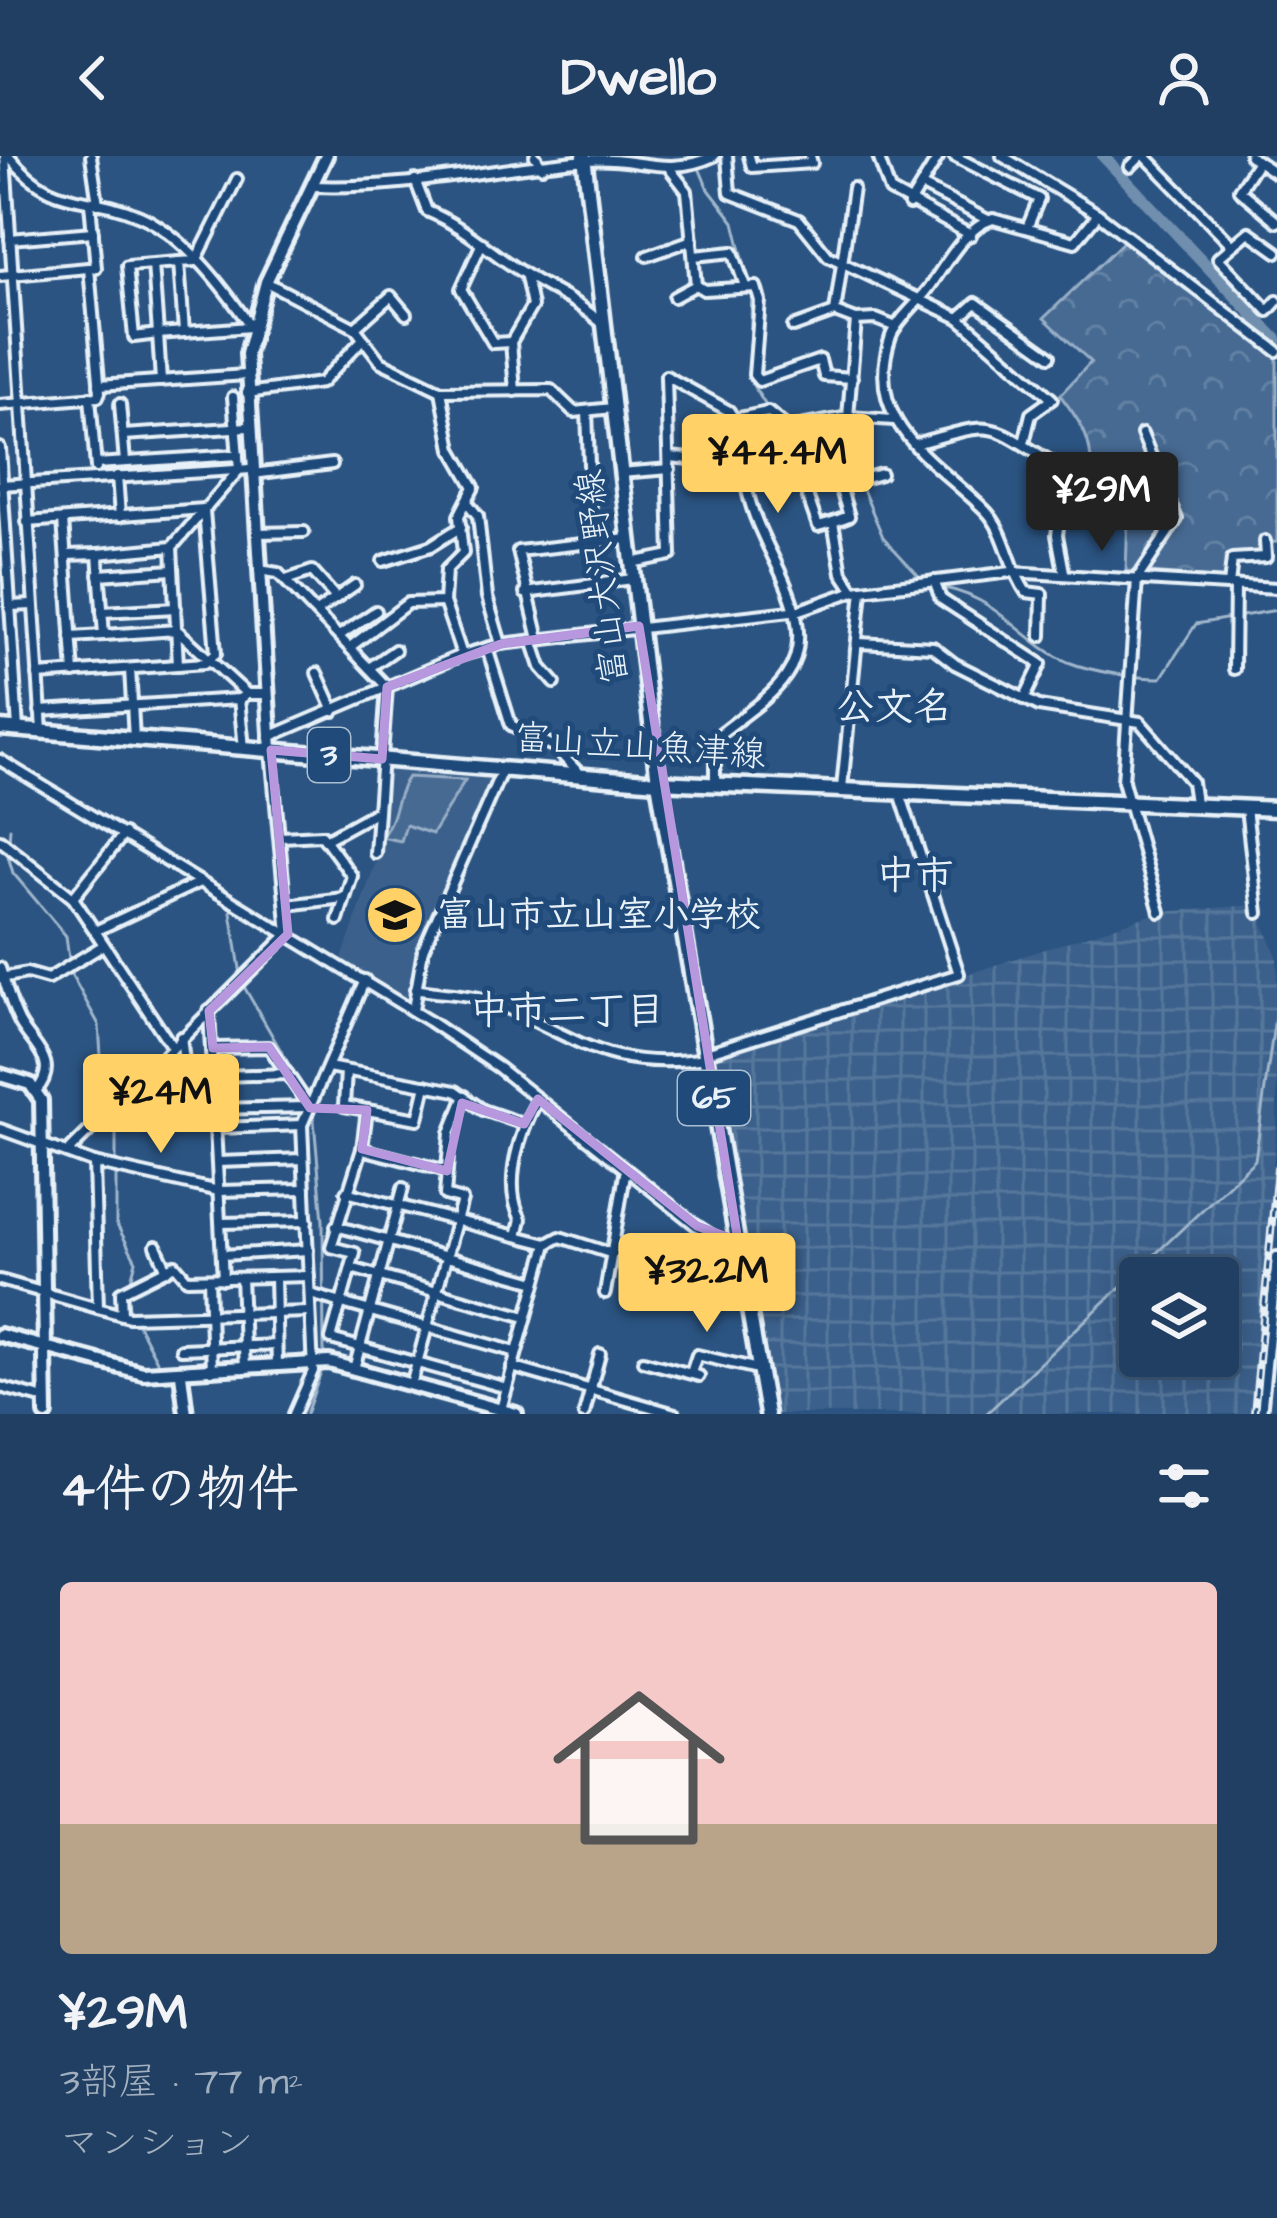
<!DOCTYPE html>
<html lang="ja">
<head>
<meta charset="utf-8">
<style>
	:root { --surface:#203f62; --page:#284668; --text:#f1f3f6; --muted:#a2afbe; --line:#3d5877; --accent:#ffd166 }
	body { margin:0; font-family:"Architects Daughter","Klee One",sans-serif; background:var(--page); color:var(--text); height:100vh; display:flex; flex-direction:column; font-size:45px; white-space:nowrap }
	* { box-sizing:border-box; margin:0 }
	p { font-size:39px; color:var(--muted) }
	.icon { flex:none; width:66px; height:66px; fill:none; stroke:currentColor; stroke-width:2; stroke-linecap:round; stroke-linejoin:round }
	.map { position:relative; height:1258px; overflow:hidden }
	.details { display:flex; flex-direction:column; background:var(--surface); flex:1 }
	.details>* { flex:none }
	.tools { position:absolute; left:1119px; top:1101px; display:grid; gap:24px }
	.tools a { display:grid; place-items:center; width:120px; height:120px; border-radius:12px; background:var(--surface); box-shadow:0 6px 30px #0003,0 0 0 3px var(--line); font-size:60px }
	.price { position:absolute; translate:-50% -102px; padding:0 27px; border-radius:12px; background:var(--accent); color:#111; font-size:39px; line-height:78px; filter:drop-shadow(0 3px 6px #0008) }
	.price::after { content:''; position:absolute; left:50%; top:72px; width:36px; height:27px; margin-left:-18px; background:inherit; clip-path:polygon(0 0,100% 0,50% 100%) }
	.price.on { background:#222; color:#fff }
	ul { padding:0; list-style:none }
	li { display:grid; align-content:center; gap:24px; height:636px; padding:0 60px }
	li+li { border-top:3px solid var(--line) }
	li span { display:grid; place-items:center; height:372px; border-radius:12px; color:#555 }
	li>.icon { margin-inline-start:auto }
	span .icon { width:216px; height:216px; fill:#fffc; stroke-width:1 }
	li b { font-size:51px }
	h2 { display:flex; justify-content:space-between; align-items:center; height:144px; padding:0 60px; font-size:51px }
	header { display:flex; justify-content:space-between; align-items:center; height:156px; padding:0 60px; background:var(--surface); font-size:54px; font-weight:800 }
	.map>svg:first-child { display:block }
	.built { fill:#3a608b }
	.industrial { fill:url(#industrial-grid); fill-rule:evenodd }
	.forest { fill:url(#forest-crowns); stroke:#98aec6; stroke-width:3 }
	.pitch { fill:#476b93; stroke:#98aec6; stroke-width:3 }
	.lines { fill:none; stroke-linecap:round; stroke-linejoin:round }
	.stream { stroke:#a0b6cb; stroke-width:3 }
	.river { stroke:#708ead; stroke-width:12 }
	.street-casing { stroke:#e8f1f8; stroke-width:16 }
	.secondary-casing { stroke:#e8f1f8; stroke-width:20 }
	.primary-casing { stroke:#e8f1f8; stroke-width:21 }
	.street { stroke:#1f4a7a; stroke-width:8 }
	.secondary { stroke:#1f4a7a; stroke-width:10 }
	.primary { stroke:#1f4a7a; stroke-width:12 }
	.rail-casing { stroke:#e8f1f8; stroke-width:8 }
	.rail { stroke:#1f4a7a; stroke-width:3; stroke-dasharray:9; stroke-linecap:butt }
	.marked { fill:none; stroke:#b798de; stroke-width:9; stroke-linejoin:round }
	.labels { text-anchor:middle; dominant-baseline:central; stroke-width:10; stroke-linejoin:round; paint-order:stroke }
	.shield { fill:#1f4a7a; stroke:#acbfd2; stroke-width:3 }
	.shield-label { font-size:33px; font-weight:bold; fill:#e8f1f8 }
	.street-label { font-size:36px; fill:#e8f1f8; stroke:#1f4a7a }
	.poi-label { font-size:36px; font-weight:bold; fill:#e8f1f8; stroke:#1f4a7a; text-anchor:start }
	.neighbourhood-label { font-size:39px; font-weight:bold; fill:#e8f1f8; stroke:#1f4a7a }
</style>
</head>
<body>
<header><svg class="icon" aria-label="back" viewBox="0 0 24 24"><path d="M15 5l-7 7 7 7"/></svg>Dwello<svg class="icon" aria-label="person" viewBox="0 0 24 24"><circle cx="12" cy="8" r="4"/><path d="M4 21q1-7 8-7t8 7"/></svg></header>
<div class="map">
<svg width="1277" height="1258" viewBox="0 0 1277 1258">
	<defs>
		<pattern id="industrial-grid" width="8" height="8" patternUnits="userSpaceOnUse" patternTransform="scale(3)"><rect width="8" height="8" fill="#3a608b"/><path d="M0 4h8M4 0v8" fill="none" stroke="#56779c"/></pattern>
		<pattern id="forest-crowns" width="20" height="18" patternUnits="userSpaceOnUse" patternTransform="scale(3)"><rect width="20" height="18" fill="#476b93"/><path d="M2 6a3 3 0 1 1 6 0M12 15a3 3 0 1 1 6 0" fill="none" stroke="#6281a3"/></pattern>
	</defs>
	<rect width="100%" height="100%" fill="#2b5482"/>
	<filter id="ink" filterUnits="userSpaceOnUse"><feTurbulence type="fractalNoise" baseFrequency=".00833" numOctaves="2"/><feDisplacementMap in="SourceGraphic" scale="24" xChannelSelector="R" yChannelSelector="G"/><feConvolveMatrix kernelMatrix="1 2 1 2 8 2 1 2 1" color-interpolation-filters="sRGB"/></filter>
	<g filter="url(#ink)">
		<polygon class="built" points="383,612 496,621 462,709 446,725 421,793 410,847 341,805 376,705"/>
		<path class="industrial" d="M1255 749 1277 800V967L1251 1258H769L707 902 1160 756ZM1140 1122H1218V1200H1140Z"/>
		<path class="forest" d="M1125 84 1277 198V386L1260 387 1257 398H1228L1224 423 1126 415 1129 328 1090 324C1095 286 1082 268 1060 239L1091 206 1044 162Z"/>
		<path class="pitch" d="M408 621 465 624 432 678 406 669 401 685 381 681C397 662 394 640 408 621Z"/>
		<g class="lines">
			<g class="stream">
				<polyline points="697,7 707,31 734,66 749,127"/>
				<polyline points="752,136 749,223 768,253"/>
				<path d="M798 274 839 306 852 308 883 381 928 430C995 434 1018 484 1068 506 1093 516 1135 522 1161 522L1196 468 1277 454"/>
				<polyline points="18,608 235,740 231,756 241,819"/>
				<polyline points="10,672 8,700 13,717 66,780 71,818 99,869 104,947 116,962 116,1067 136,1105 130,1128"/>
				<polyline points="243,829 310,945"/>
				<polyline points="313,954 323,1065 324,1202"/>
				<polyline points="0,1119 39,1130"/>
				<polyline points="48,1133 130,1157"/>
				<polyline points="128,1137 129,1156"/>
				<polyline points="136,1165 157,1205"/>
				<polyline points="306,1258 323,1211"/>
				<polyline points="986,1258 1255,1004 1277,847"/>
			</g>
			<polyline class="river" points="1103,0 1277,184"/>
			<g class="street-casing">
				<g id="street">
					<polyline points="5,0 42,575"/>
					<path d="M9 0C55 56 83 35 140 60 185 80 224 132 251 171"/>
					<polyline points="91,0 98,48"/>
					<polyline points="535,0 542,11"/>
					<polyline points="727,0 730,37 799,64 828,100 959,162 976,147 1050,200"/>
					<polyline points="749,0 752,11 812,7 810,0"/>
					<polyline points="878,0 890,35 971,79"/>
					<polyline points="954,0 1039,43 1027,72"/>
					<polyline points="1002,0 1098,58 1277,195"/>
					<polyline points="1145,0 1232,89"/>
					<polyline points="1250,0 1277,18"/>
					<polyline points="1258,5 1239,34 1277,66"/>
					<polyline points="1130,11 1141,0"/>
					<polyline points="670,13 687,35 696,129 704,134 756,131 760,145 754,219 759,225 820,204 824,220 852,222"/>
					<path d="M415 24 427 55C464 70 489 96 523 117 553 136 575 143 603 168"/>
					<path d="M312 30C405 34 497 11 588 4 638 0 666 22 714 0"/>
					<polyline points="922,30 988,64"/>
					<polyline points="853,32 835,156 856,164"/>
					<polyline points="909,49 939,0"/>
					<polyline points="10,83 93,76"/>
					<polyline points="482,87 461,133 493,187 511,186"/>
					<polyline points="1277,96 1249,76 1218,102 1268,155 1277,145"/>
					<polyline points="647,100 692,84"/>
					<polyline points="694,100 733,96 745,130"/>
					<polyline points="153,108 158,178 134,181 127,110 179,106"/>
					<polyline points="0,120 88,112"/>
					<polyline points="266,126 355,172 381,206 441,235 551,234 574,256 613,252"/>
					<polyline points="674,141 696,129"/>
					<polyline points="959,162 1052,243 1031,258 1024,287"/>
					<polyline points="793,171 835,156"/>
					<polyline points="355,172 391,140 406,158"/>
					<polyline points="184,176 179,106 196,105 237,23"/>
					<path d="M666 220 729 255 734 263C738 294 743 325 753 355 769 405 822 468 786 520 769 545 737 563 715 582V627"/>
					<polyline points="161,225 158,178 250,171"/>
					<polyline points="99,229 246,219"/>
					<polyline points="441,235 452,293 474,331 459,360 463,397 446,414 444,446 462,499"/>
					<polyline points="515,235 511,186 532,150 526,121"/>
					<polyline points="247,237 321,227 363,183"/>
					<polyline points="90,241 96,312"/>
					<polyline points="120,248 125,306"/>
					<polyline points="0,249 98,241 100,236 89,112 96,112 90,47"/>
					<polyline points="587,255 592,388"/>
					<polyline points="848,261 856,164 876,163 896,171"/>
					<polyline points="852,261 862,323 881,318"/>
					<polyline points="734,263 768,256 788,272 848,261 894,264"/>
					<polyline points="736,277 795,305 817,297 834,311 849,360 833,366 842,417 854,435"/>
					<polyline points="1142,278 1177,363 1137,423 1123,625 1160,756"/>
					<polyline points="123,279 248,271"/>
					<path d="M915 288C1003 263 984 267 1059 310L1064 330 1057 379 1064 416"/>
					<polyline points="0,292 18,573"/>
					<polyline points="670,301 740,308"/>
					<polyline points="795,305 818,370 833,366"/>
					<polyline points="96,308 238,299"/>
					<polyline points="620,317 670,313"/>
					<polyline points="253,318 332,308"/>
					<polyline points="117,320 120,360"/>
					<polyline points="1,329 251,313"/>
					<polyline points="467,346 478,360 487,441 501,488"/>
					<polyline points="204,355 216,497 210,502"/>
					<polyline points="63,364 74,517"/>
					<polyline points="27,366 204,353"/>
					<polyline points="257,377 304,376"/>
					<polyline points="172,391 239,314 233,241"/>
					<polyline points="66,399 98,398"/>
					<polyline points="383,405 431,390 461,371"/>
					<polyline points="631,407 671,399 666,221"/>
					<polyline points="259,414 278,417 387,531 375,697"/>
					<polyline points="99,419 173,414"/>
					<polyline points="286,424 312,415 336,442"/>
					<polyline points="934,425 941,443 1041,508 1024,543"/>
					<polyline points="1229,429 1232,403 1266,401 1265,385"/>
					<polyline points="525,437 633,423"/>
					<polyline points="10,450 33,449"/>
					<polyline points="102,456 176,452"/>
					<polyline points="316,456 355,429"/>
					<polyline points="339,480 376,455"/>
					<path d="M1041 480 1042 438 1026 436C1008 411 1007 376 985 354 934 304 861 267 891 180 898 162 920 146 931 129 946 107 966 71 993 63L1075 86 1098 58"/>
					<polyline points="71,481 104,479"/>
					<polyline points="539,483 518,395 628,383"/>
					<polyline points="532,484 541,511 555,527"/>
					<polyline points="859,487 933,491 955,508 1039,550 1140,566 1192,626 1195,647"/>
					<polyline points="350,491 408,447 444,446"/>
					<polyline points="487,492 511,569 553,590 580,618"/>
					<polyline points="178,509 172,391 98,398 104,479 177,474 247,538 267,538"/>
					<polyline points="369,512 395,494"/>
					<polyline points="130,513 134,583"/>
					<polyline points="1234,513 1235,429"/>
					<polyline points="317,517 334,555"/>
					<polyline points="38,519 205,507 210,502"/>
					<polyline points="239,543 244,592"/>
					<polyline points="40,555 239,543 247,538"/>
					<polyline points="269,581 462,499 501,488 800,454 854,435 1011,416 1277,432"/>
					<polyline points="0,604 429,865 499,912 697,1070 720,1085 738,1085"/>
					<polyline points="842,632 862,434"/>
					<polyline points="1246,652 1258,757"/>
					<polyline points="281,681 322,679 352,720 338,764"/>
					<polyline points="0,684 73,742 172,891"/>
					<polyline points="325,684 376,656"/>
					<polyline points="73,742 124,678"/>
					<polyline points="287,749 343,742"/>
					<polyline points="95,775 200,726"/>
					<path d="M0 812C6 829 11 850 20 867 33 890 60 906 37 934"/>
					<polyline points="1,822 27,817 48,823 104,789"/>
					<path d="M415 833C438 838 469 837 490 845 574 879 606 917 705 902"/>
					<polyline points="413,854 423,794 502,614"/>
					<polyline points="209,855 223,1123"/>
					<polyline points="181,881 186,921 288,918"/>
					<polyline points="213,892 269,891 309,950"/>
					<polyline points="706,897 959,818 900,637"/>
					<polyline points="328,911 456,935 483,954 524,968"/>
					<polyline points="346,915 344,950 418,963 426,929"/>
					<polyline points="216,953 308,951"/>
					<polyline points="367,954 362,993 447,1015"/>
					<polyline points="217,972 302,969"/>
					<polyline points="0,973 94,1007 219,1035 305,1033"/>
					<polyline points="362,993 331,1091 355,1097 331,1183 507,1232"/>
					<polyline points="69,995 288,778 271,595"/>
					<polyline points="218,1006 303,1003"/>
					<polyline points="94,1007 98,1152"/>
					<polyline points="346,1036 547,1088 560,1081 613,1098"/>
					<polyline points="221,1067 307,1065"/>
					<polyline points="336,1070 536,1126"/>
					<path d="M517 1080 521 1063C502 1028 520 975 538 943"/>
					<polyline points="156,1090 167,1114"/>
					<polyline points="222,1099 308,1094"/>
					<polyline points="351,1112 526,1161"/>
					<polyline points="275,1121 277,1210"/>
					<polyline points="241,1122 245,1213"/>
					<polyline points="209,1123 212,1215"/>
					<polyline points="0,1124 129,1161 309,1156"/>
					<polyline points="605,1137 625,1018"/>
					<polyline points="310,1138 516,1196"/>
					<polyline points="122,1159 121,1136 175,1109 187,1123 309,1120"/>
					<polyline points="181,1193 276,1189"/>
					<polyline points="643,1205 699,1220"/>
					<polyline points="512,1211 675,1258"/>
					<polyline points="354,1213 403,1032"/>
					<polyline points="691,1217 697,1199 758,1213"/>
					<polyline points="411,1229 462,1044 445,1039 450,977 465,940"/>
					<polyline points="0,1231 45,1243"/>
					<polyline points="500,1257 547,1088"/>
					<polyline points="294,1258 313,1215 302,969 365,824"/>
					<polyline points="584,1258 600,1198"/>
					<polyline points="1261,1258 1277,1101"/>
				</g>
			</g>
			<g class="secondary-casing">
				<g id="secondary">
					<polyline points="271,594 247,198 266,126 326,0"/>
					<polyline points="0,919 30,928 41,944 46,1258"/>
					<polyline points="0,1179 143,1217 329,1206 516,1258"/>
					<polyline points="181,1218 186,1258"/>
				</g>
			</g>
			<g class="primary-casing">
				<g id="primary">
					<polyline points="584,0 658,626 767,1258"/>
					<polyline points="0,572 658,626 1277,653"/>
				</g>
			</g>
			<use href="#street" class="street"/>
			<use href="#secondary" class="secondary"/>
			<use href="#primary" class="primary"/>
			<g class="rail-casing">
				<polyline id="rail" points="1254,1258 1277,1012"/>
			</g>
			<use href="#rail" class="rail"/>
		</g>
	</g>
	<path class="marked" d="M639 470 738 1085 697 1070 538 943 524 968 462 947 447 1015 362 993 367 954 310 952 269 891 213 892 209 855 288 778 271 594 382 603 387 531 501 488Z"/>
	<defs>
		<g id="school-disc" transform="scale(3)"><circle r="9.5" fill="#ffd166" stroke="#1f4a7a"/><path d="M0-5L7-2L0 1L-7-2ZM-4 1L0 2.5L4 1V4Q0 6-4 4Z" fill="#111"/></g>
	</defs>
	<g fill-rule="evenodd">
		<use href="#school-disc" x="395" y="759"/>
	</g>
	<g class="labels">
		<g class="shield">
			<rect x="308" y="572" width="42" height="54" rx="9"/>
			<rect x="678" y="915" width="72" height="54" rx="9"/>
		</g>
		<g class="shield-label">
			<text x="329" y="599">3</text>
			<text x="714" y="942">65</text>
		</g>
		<g class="street-label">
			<text transform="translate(603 421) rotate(-97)">富山大沢野線</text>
			<text transform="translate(640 591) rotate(4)">富山立山魚津線</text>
		</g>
		<g class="poi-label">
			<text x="437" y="759">富山市立山室小学校</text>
		</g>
		<g class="neighbourhood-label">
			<text x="894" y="552">公文名</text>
			<text x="915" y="721">中市</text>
			<text x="567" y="856">中市二丁目</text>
		</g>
	</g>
</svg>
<div class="tools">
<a><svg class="icon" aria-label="layers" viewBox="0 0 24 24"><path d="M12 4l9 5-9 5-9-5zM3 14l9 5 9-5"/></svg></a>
</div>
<b class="price" style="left:778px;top:360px">¥44.4M</b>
<b class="price on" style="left:1102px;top:398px">¥29M</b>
<b class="price" style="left:161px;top:1000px">¥24M</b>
<b class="price" style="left:707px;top:1179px">¥32.2M</b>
</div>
<section class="details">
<h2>4件の物件<svg class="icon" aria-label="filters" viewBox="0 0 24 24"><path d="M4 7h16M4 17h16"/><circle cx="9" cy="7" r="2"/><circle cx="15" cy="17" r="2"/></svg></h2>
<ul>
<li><span style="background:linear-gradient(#f6c9c9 65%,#b9a48a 0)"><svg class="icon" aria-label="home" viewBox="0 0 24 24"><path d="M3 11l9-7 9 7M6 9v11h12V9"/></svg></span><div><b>¥29M</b><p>3部屋 · 77 m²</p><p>マンション</p></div></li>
</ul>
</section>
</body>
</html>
